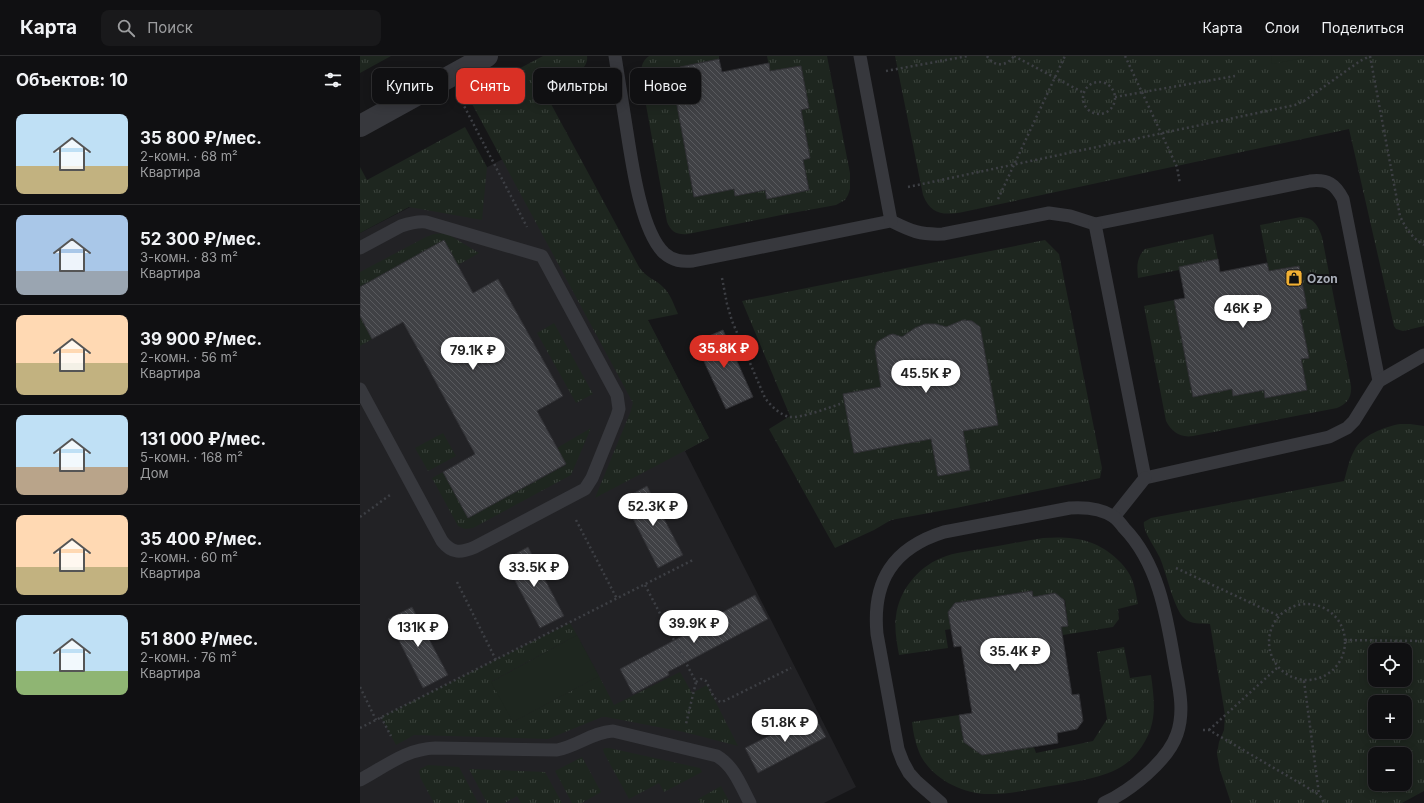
<!DOCTYPE html>
<html lang="ru">
<head>
<meta charset="utf-8">
<style>
	:root { --surface:#101012; --page:#19191b; --text:#f1f3f6; --muted:#9c9d9f; --line:#303032; --accent:#d93025 }
	body { margin:0; font-family:Inter,sans-serif; background:var(--page); color:var(--text); height:100vh; display:flex; flex-direction:column; font-size:15px; white-space:nowrap }
	* { box-sizing:border-box; margin:0 }
	p { font-size:13px; color:var(--muted) }
	.icon { flex:none; width:22px; height:22px; fill:none; stroke:currentColor; stroke-width:2; stroke-linecap:round; stroke-linejoin:round }
	.map { position:relative; flex:1; overflow:hidden }
	.panel { display:flex; flex-direction:column; background:var(--surface); width:360px }
	.panel>* { flex:none }
	.guide { position:absolute; left:12px; top:12px; width:380px; height:36px; display:flex; gap:8px }
	.tools { position:absolute; left:1008px; top:587px; display:grid; gap:8px }
	.tools a { display:grid; place-items:center; width:44px; height:44px; border-radius:8px; background:var(--surface); box-shadow:0 2px 10px #0003,0 0 0 1px var(--line); font-size:20px }
	.price { position:absolute; translate:-50% -34px; padding:0 9px; border-radius:14px; background:#fff; color:#222; font-size:13px; line-height:26px; filter:drop-shadow(0 1px 2px #0008) }
	.price::after { content:''; position:absolute; left:50%; top:24px; width:12px; height:9px; margin-left:-6px; background:inherit; clip-path:polygon(0 0,100% 0,50% 100%) }
	.price.selected { background:var(--accent); color:#fff }
	ul { padding:0; list-style:none }
	li { display:flex; align-items:center; gap:12px; height:100px; padding:0 16px }
	li+li { border-top:1px solid var(--line) }
	li span { display:grid; place-items:center; flex:none; width:112px; height:80px; border-radius:8px; color:#555 }
	li>.icon { margin-inline-start:auto }
	span .icon { width:48px; height:48px; fill:#fffc; stroke-width:1 }
	li b { font-size:17px }
	h2 { display:flex; justify-content:space-between; align-items:center; height:48px; padding:0 16px; font-size:17px }
	.tag { padding:0 14px; border-radius:8px; background:var(--surface); box-shadow:0 2px 10px #0003,0 0 0 1px var(--line); font-size:14px; line-height:36px }
	.tag.selected { background:var(--accent); color:#fff }
	header { display:flex; align-items:center; gap:24px; box-sizing:border-box; height:56px; padding:0 20px; background:var(--surface); border-bottom:1px solid var(--line) }
	header strong { font-size:19px }
	nav { display:flex; gap:22px; margin-inline-start:auto; font-size:14px }
	.search { width:280px; height:36px; background:var(--page); display:flex; align-items:center; gap:10px; box-sizing:border-box; padding:0 14px; border-radius:8px; color:var(--muted); font-size:15px }
	main { display:flex; flex:1; min-height:0 }
	.map>svg:first-child { display:block }
	.built { fill:#222225 }
	.grass { fill:url(#grass-tufts); fill-rule:evenodd }
	.pitch { fill:#1e261f }
	.building { fill:url(#building-back-hatch); stroke:#303034 }
	.lines { fill:none; stroke-linecap:round; stroke-linejoin:round }
	.path { stroke:#3d3f44; stroke-width:2.5; stroke-dasharray:2 3; stroke-linecap:butt }
	.lane { stroke:#37383d; stroke-width:13 }
	.street { stroke:#37383d; stroke-width:22 }
	.labels { text-anchor:middle; dominant-baseline:central; stroke-width:4; stroke-linejoin:round; paint-order:stroke }
	.poi-label { font-size:12px; font-weight:bold; fill:#a8adb8; stroke:#111113; text-anchor:start }
</style>
</head>
<body>
<header>
<strong>Карта</strong>
<div class="search"><svg class="icon" aria-label="search" viewBox="0 0 24 24"><circle cx="10" cy="10" r="6"/><path d="M15 15l6 6"/></svg>Поиск</div>
<nav><a>Карта</a><a>Слои</a><a>Поделиться</a></nav>
</header>
<main>
<section class="panel">
<h2>Объектов: 10<svg class="icon" aria-label="filters" viewBox="0 0 24 24"><path d="M4 7h16M4 17h16"/><circle cx="9" cy="7" r="2"/><circle cx="15" cy="17" r="2"/></svg></h2>
<ul>
<li><span style="background:linear-gradient(#bfe0f5 65%,#c2b280 0)"><svg class="icon" aria-label="home" viewBox="0 0 24 24"><path d="M3 11l9-7 9 7M6 9v11h12V9"/></svg></span><div><b>35 800 ₽/мес.</b><p>2-комн. · 68 m²</p><p>Квартира</p></div></li>
<li><span style="background:linear-gradient(#a9c7e8 70%,#9aa5b1 0)"><svg class="icon" aria-label="home" viewBox="0 0 24 24"><path d="M3 11l9-7 9 7M6 9v11h12V9"/></svg></span><div><b>52 300 ₽/мес.</b><p>3-комн. · 83 m²</p><p>Квартира</p></div></li>
<li><span style="background:linear-gradient(#ffd9b3 60%,#c2b280 0)"><svg class="icon" aria-label="home" viewBox="0 0 24 24"><path d="M3 11l9-7 9 7M6 9v11h12V9"/></svg></span><div><b>39 900 ₽/мес.</b><p>2-комн. · 56 m²</p><p>Квартира</p></div></li>
<li><span style="background:linear-gradient(#bfe0f5 65%,#b9a48a 0)"><svg class="icon" aria-label="home" viewBox="0 0 24 24"><path d="M3 11l9-7 9 7M6 9v11h12V9"/></svg></span><div><b>131 000 ₽/мес.</b><p>5-комн. · 168 m²</p><p>Дом</p></div></li>
<li><span style="background:linear-gradient(#ffd9b3 65%,#c2b280 0)"><svg class="icon" aria-label="home" viewBox="0 0 24 24"><path d="M3 11l9-7 9 7M6 9v11h12V9"/></svg></span><div><b>35 400 ₽/мес.</b><p>2-комн. · 60 m²</p><p>Квартира</p></div></li>
<li><span style="background:linear-gradient(#bfe0f5 70%,#8fb573 0)"><svg class="icon" aria-label="home" viewBox="0 0 24 24"><path d="M3 11l9-7 9 7M6 9v11h12V9"/></svg></span><div><b>51 800 ₽/мес.</b><p>2-комн. · 76 m²</p><p>Квартира</p></div></li>
</ul>
</section>
<div class="map">
<svg width="1064" height="747" viewBox="0 0 1064 747">
	<defs>
		<pattern id="grass-tufts" width="24" height="20" patternUnits="userSpaceOnUse"><rect width="24" height="20" fill="#1e261f"/><path d="M3 7l-1-3M5 7V3M7 7l1-3M15 17l-1-3M17 17v-4M19 17l1-3" fill="none" stroke="#3c433d"/></pattern>
		<pattern id="building-back-hatch" width="6" height="6" patternUnits="userSpaceOnUse"><rect width="6" height="6" fill="#404145"/><path d="M-1 5l2 2M0 0l6 6M5-1l2 2" fill="none" stroke="#595a5e"/></pattern>
	</defs>
	<rect width="100%" height="100%" fill="#161618"/>
	<polygon class="built" points="191,78 349,382 325,395 496,731 464,747 0,747 0,177"/>
	<g class="grass">
		<polygon points="0,0 31,0 0,17"/>
		<path d="M183 0H227C230 18 196 27 184 35L279 211C287 223 296 223 304 232 311 239 314 249 318 258L288 264 349 382 235 442 270 357 273 347 111 46 110 40 113 37Z"/>
		<path d="M289 0H359V3L320 11 326 42 316 44 334 141 374 133 375 140 405 134 407 143 449 134 443 104 450 102 441 54 449 52 441 10 410 15 407 0H467L490 117V133L488 139 485 144 476 149 421 159 328 178C317 179 311 176 307 166L281 21C281 12 281 6 289 0Z"/>
		<path d="M535 0H1064V270L1043 275 1036 273 1034 270 989 73 603 156C585 159 571 160 563 139Z"/>
		<polygon points="105,71 127,111 122,164 49,151 0,177 0,111 7,124"/>
		<path d="M941 161C954 162 958 169 962 181L991 330C992 341 987 348 977 352L833 380C820 382 812 376 806 365L784 250 814 244 833 341 872 333 873 339 904 334 906 342 947 334 941 303 949 302 939 254 947 252 939 210 909 215 900 169Z"/>
		<polygon points="85,177 91,180 119,197 98,209 84,184 0,231 0,216 66,181 74,178"/>
		<path d="M853 178 858 203 819 211V214L778 222C777 211 776 202 785 193Z"/>
		<polygon points="685,184 699,198 742,412 740,422 596,452 531,464 514,474 475,492 409,373 430,360 382,245"/>
		<polygon points="0,260 12,283 0,290"/>
		<polygon points="194,267 233,338 216,347 177,277"/>
		<path d="M1040 368H1050L1064 370V735L1042 747H871L860 714 857 698 859 686 864 674 865 659 850 568C841 567 831 569 824 562 814 553 806 516 800 502 796 493 782 474 784 466L791 462 984 425C987 415 989 404 994 395 1002 379 1024 371 1040 368ZM1015 594H1045V624H1015ZM1015 646H1045V676H1015ZM1015 698H1045V728H1015Z"/>
		<polygon points="231,372 211,419 113,472 105,473 98,470 72,422 83,416 108,462 206,409 197,392"/>
		<polygon points="83,377 96,400 68,415 55,392"/>
		<path d="M683 482C698 481 715 481 729 486 745 491 764 506 771 521 775 530 776 539 778 548L758 553 759 563 753 571 703 579 701 571 708 569 705 544 695 537 673 541 672 535 595 547 588 556 591 573 585 574 588 592 539 599C537 587 534 573 536 560 539 535 557 512 581 502 595 496 611 495 626 492 645 489 664 485 683 482Z"/>
		<polygon points="210,567 217,579 132,625 153,666 239,620 254,649 320,616 332,637 347,629 378,690 324,676 246,661 242,661 188,683 54,679 36,689 21,661"/>
		<path d="M764 591 770 622 791 619C795 649 798 671 777 697 759 720 724 724 697 729 676 732 653 738 631 738 603 739 570 722 559 696 555 686 553 676 552 666L599 659 602 678 609 677 611 691 622 699 653 694 667 685 669 692 674 691 676 697 733 685 747 663 737 596Z"/>
		<polygon points="245,692 249,692 340,712 342,716 304,736 299,727 269,743 244,697 243,693"/>
		<polygon points="222,701 241,736 222,747 212,747 195,715"/>
		<polygon points="68,709 99,711 118,747 74,747 61,723 59,716 60,713"/>
		<polygon points="109,713 185,716 202,747 161,747 157,740 145,747 127,747"/>
		<polygon points="361,730 370,747 340,747 338,743"/>
	</g>
	<g class="pitch">
		<polygon points="911,0 953,0 912,8"/>
		<polygon points="217,579 239,620 153,666 131,626"/>
	</g>
	<g class="building">
		<polygon points="359,3 362,16 409,7 410,15 441,10 449,52 441,54 450,102 443,104 449,134 407,143 405,134 375,140 374,133 334,141 316,44 326,42 320,11"/>
		<polygon points="84,184 113,237 138,223 203,340 177,355 206,408 108,462 83,416 115,398 43,266 12,283 0,260 0,231"/>
		<polygon points="858,203 860,216 907,207 909,215 939,210 947,252 939,254 949,302 941,303 947,334 905,342 904,334 873,340 872,333 833,341 814,244 825,242 819,211"/>
		<polygon points="603,264 612,265 620,271 638,369 603,375 610,414 578,420 571,383 494,397 483,338 521,331 515,293 517,286 529,279 533,278 542,281 555,272 565,268 576,268 586,271"/>
		<polygon points="363,274 393,341 366,353 335,286"/>
		<polygon points="287,430 323,499 298,512 263,443"/>
		<polygon points="168,491 204,560 180,572 144,504"/>
		<polygon points="672,535 673,541 695,537 704,544 708,570 701,571 712,639 719,638 723,665 717,673 697,677 698,687 622,699 604,686 599,659 612,657 601,590 594,591 588,556 595,547"/>
		<polygon points="395,539 408,563 308,616 309,619 273,638 260,613 328,577 327,575"/>
		<polygon points="52,551 88,619 63,632 28,563"/>
		<polygon points="453,657 466,681 398,717 385,692"/>
	</g>
	<g class="lines">
		<g class="path">
			<path d="M627 0C634 11 646 11 654 0"/>
			<polyline points="654,0 724,37"/>
			<polyline points="765,0 817,111 820,128"/>
			<path d="M1010 0 1040 160C1046 173 1052 182 1064 189"/>
			<polyline points="526,15 608,0"/>
			<circle cx="739" cy="42" r="16"/>
			<polyline points="755,41 875,20"/>
			<polyline points="102,46 167,171"/>
			<polyline points="548,131 935,49 944,45 1000,5 1010,0"/>
			<polyline points="638,143 705,0"/>
			<path d="M362 222 367 248 372 265 405 342C411 350 420 359 430 361 442 362 468 352 480 348"/>
			<polyline points="0,461 30,439"/>
			<polyline points="216,464 257,543"/>
			<polyline points="816,512 919,560"/>
			<polyline points="97,526 136,604"/>
			<polyline points="285,529 336,626 326,668"/>
			<circle cx="947" cy="586" r="38"/>
			<polyline points="985,584 1064,585"/>
			<polyline points="944,625 959,738"/>
			<path d="M336 626 341 623 346 625C350 632 353 645 362 646L431 612"/>
			<polyline points="0,631 16,664"/>
			<polyline points="21,661 31,680"/>
			<polyline points="0,672 333,504"/>
			<polyline points="843,674 849,674 955,736 961,741 964,747"/>
			<polyline points="849,674 918,611"/>
		</g>
		<g class="lane">
			<path d="M255 0C259 25 263 50 267 76 272 107 281 175 304 197 313 205 322 206 333 205L531 165C551 175 560 179 583 178L689 157 710 160 735 168 950 125C968 123 975 128 983 143L1019 325"/>
			<polyline points="500,0 531,165"/>
			<polyline points="735,168 785,422 969,381 987,372 994,365 1019,325 1064,299"/>
			<path d="M0 192 41 170C50 167 57 165 66 166L182 200 257 339 259 353 257 360 232 422 225 433 115 491C101 497 92 498 82 485L0 333"/>
			<polyline points="754,461 785,422"/>
			<path d="M0 724C26 710 46 693 75 692L197 694C217 690 233 676 253 675L357 700C374 710 381 730 390 747"/>
			<path d="M581 747 557 726 549 717 543 706 538 693 517 578C512 525 533 492 584 476L710 452C725 451 741 452 754 461 758 464 761 468 764 472 799 508 807 562 815 609 819 631 825 655 817 678 808 705 770 735 744 747"/>
		</g>
		<polyline class="street" points="0,70 127,0"/>
	</g>
	<defs>
		<g id="shop-square" transform="scale(0.9)"><rect x="-9" y="-9" width="18" height="18" rx="4" fill="#f2b134" stroke="#111113"/><path d="M-5-2.5h2.3a2.7 3.5 0 0 1 5.4 0H5L5.5 6h-11ZM-1.5-2.5h3a1.5 2.3 0 0 0-3 0Z" fill="#111"/></g>
	</defs>
	<g fill-rule="evenodd">
		<use href="#shop-square" x="934" y="222"/>
	</g>
	<g class="labels">
		<g class="poi-label">
			<text x="947" y="222">Ozon</text>
		</g>
	</g>
</svg>
<div class="tools">
<a><svg class="icon" aria-label="locate" viewBox="0 0 24 24"><circle cx="12" cy="12" r="6"/><path d="M12 2v4M12 18v4M2 12h4M18 12h4"/></svg></a>
<a>+</a>
<a>−</a>
</div>
<b class="price" style="left:883px;top:273px">46K ₽</b>
<b class="price selected" style="left:364px;top:313px">35.8K ₽</b>
<b class="price" style="left:113px;top:315px">79.1K ₽</b>
<b class="price" style="left:566px;top:338px">45.5K ₽</b>
<b class="price" style="left:293px;top:471px">52.3K ₽</b>
<b class="price" style="left:174px;top:532px">33.5K ₽</b>
<b class="price" style="left:334px;top:588px">39.9K ₽</b>
<b class="price" style="left:58px;top:592px">131K ₽</b>
<b class="price" style="left:655px;top:616px">35.4K ₽</b>
<b class="price" style="left:425px;top:687px">51.8K ₽</b>
<div class="guide">
<a class="tag">Купить</a>
<a class="tag selected">Снять</a>
<a class="tag">Фильтры</a>
<a class="tag">Новое</a>
</div>
</div>
</main>
</body>
</html>
